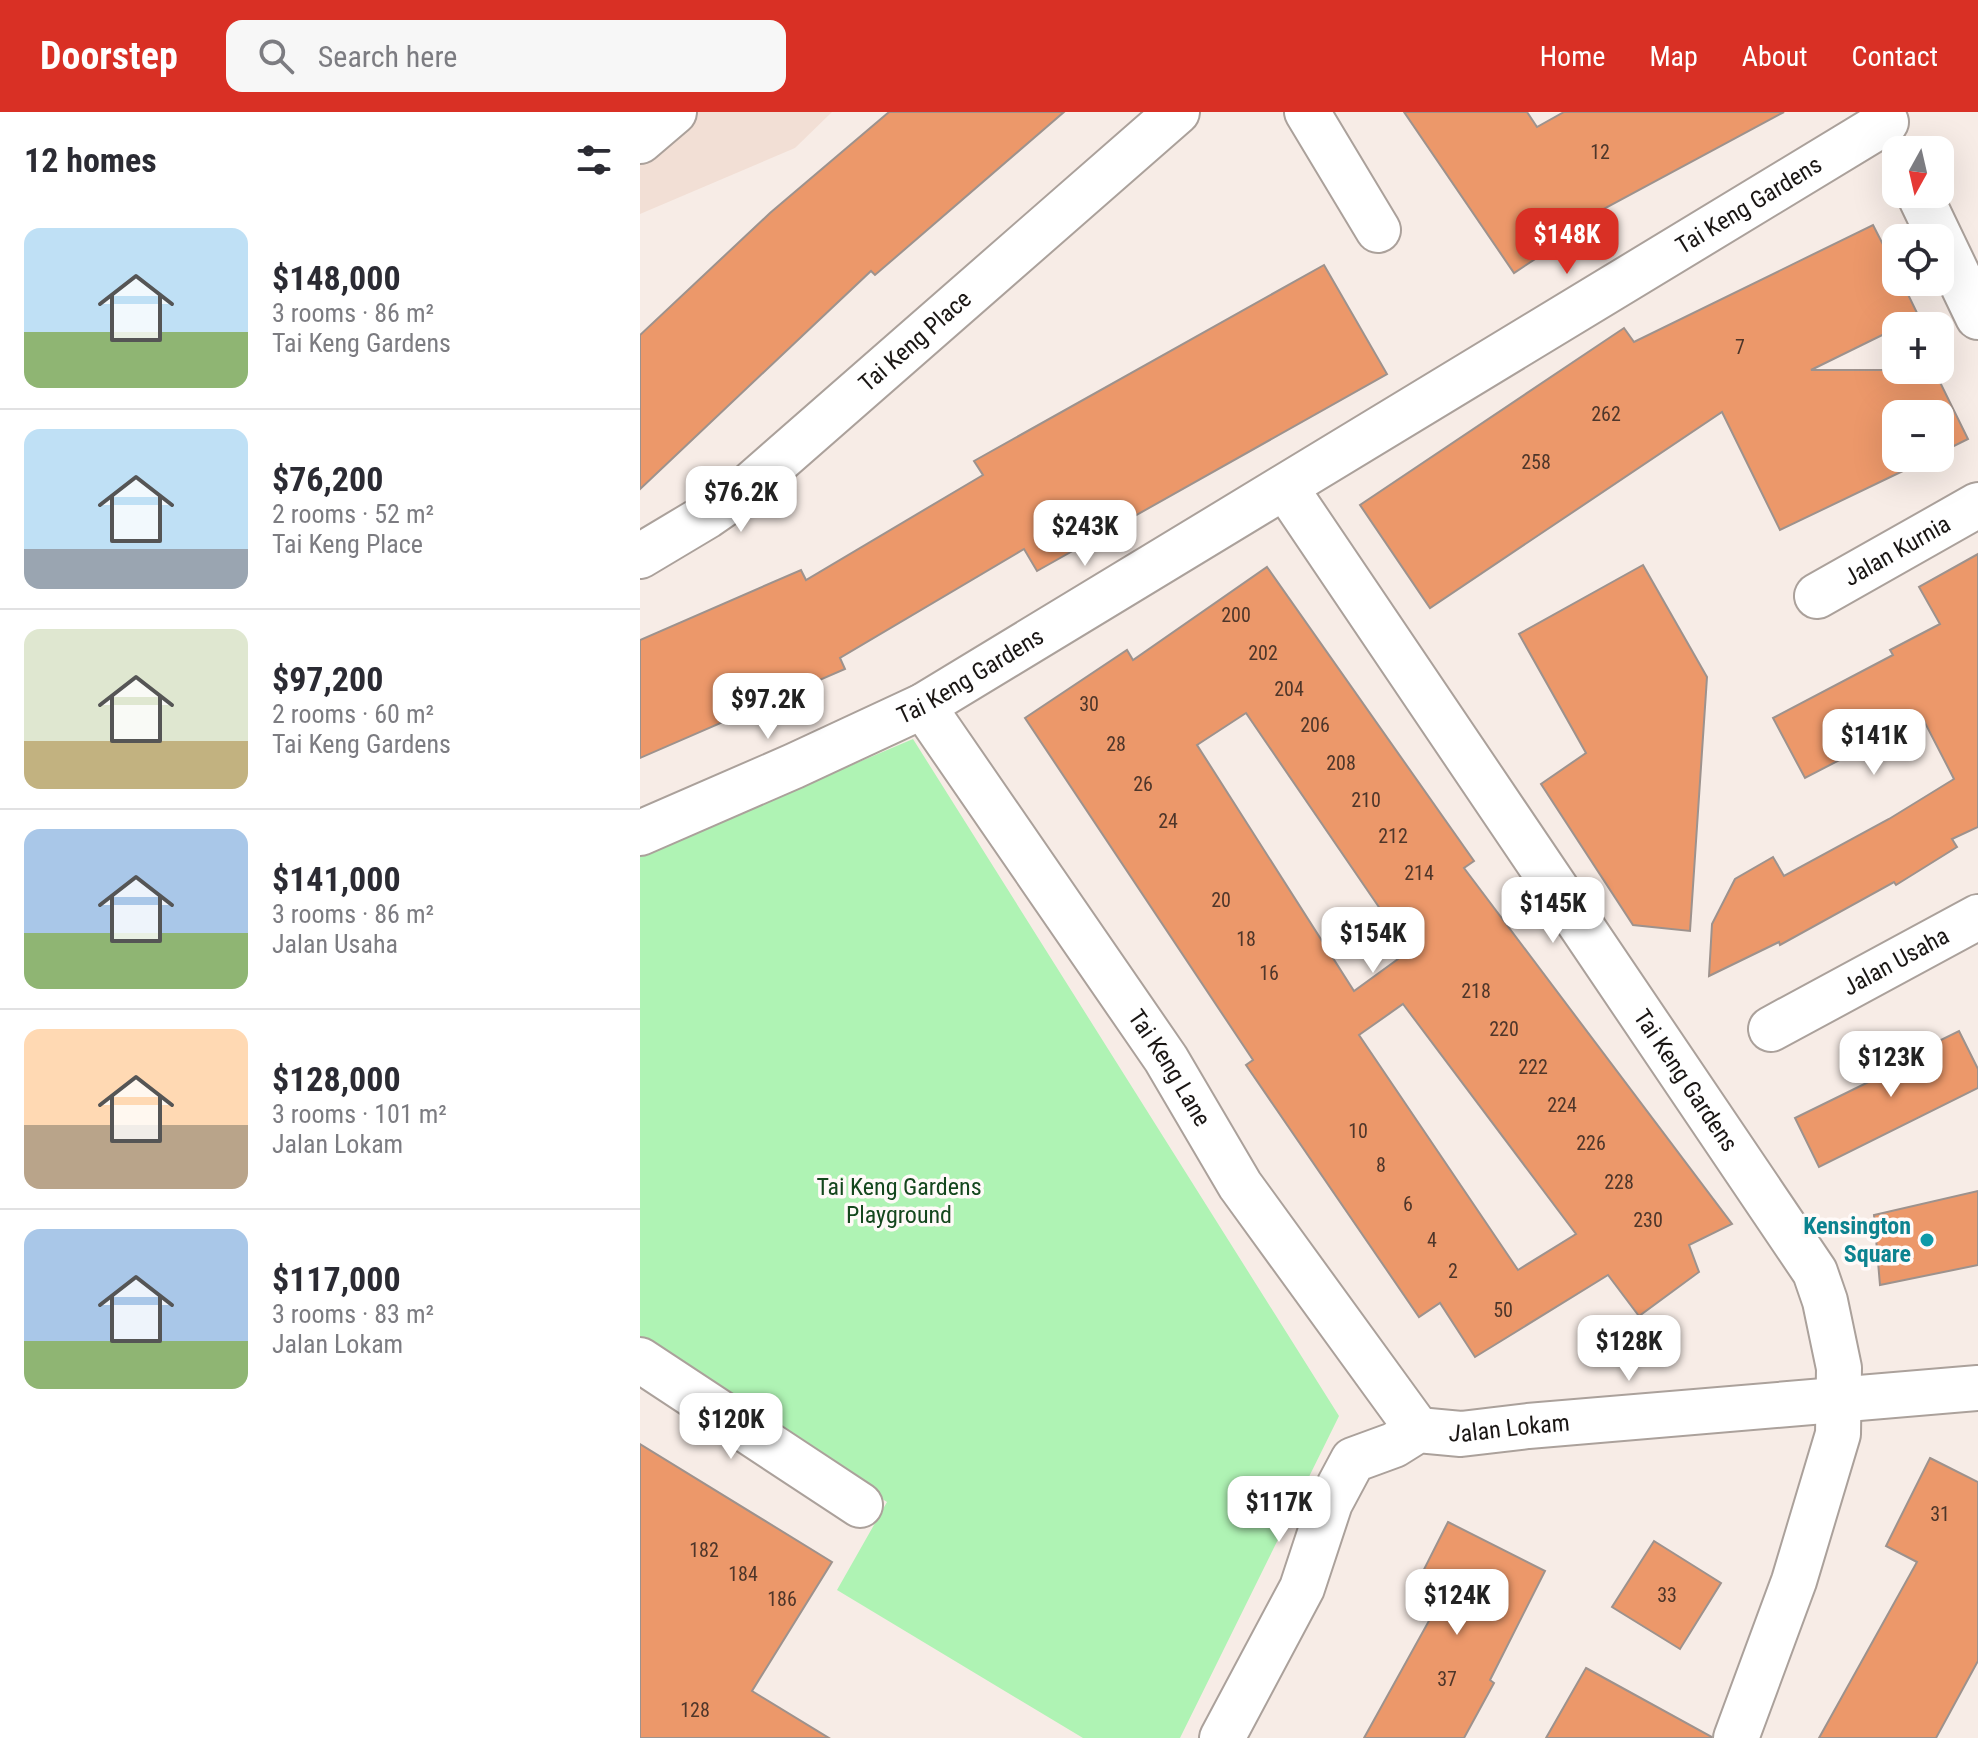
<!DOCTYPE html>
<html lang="en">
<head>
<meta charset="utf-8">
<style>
	:root { --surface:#fff; --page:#f7f7f7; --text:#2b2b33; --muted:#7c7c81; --line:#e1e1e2; --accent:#d93025 }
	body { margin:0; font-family:"Roboto Condensed",sans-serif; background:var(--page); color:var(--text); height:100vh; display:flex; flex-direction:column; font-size:30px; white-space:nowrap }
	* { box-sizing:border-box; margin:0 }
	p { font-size:26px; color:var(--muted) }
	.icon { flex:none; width:44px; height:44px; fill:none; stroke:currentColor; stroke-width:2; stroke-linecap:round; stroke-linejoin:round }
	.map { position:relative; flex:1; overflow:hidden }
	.side { display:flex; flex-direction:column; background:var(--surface); width:640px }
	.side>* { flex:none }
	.needle { width:52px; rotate:188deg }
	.tools { position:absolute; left:1242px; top:24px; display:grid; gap:16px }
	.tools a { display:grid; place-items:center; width:72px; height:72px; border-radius:16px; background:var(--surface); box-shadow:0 8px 32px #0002; font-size:40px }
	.price { position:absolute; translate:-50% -68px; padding:0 18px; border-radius:16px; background:#fff; color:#222; font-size:26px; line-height:52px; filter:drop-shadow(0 2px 4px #0008) }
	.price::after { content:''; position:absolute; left:50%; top:48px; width:24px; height:18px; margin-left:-12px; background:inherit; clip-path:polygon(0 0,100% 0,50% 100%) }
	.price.active { background:var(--accent); color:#fff }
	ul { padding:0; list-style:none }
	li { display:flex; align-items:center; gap:24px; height:200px; padding:0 24px }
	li+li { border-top:2px solid var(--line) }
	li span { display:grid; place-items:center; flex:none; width:224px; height:160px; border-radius:16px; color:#555 }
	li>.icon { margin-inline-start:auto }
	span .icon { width:96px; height:96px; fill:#fffc; stroke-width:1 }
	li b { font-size:34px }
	h2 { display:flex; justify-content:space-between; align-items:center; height:96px; padding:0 24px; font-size:34px }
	header { display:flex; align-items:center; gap:48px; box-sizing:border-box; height:112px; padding:0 40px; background:var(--accent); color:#fff }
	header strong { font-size:38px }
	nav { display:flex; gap:44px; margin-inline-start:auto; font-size:28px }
	.search { width:560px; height:72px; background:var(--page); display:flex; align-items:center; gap:20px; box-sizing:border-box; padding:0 28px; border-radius:16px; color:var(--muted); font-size:30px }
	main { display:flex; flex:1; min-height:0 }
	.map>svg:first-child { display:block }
	.built { fill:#f2dfd5 }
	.green { fill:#aff3b4 }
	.building { fill:#ec986a; stroke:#9d928d; stroke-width:2; fill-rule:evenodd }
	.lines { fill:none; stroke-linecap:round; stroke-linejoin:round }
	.minor-casing { stroke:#aba19b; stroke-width:48 }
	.minor { stroke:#fff; stroke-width:44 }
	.culture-dot { fill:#0f9aa8; stroke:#fffaf8; stroke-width:3 }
	.labels { text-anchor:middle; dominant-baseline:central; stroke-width:7; stroke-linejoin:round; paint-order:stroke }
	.number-label { font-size:20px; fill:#4e362a }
	.street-label { font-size:24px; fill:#1a1614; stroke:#fffaf8 }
	.park-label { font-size:24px; fill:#14471d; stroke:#fffaf8 }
	.culture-label { font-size:24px; font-weight:bold; fill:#0d838f; stroke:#fffaf8; text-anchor:end }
</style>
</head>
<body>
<header>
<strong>Doorstep</strong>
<div class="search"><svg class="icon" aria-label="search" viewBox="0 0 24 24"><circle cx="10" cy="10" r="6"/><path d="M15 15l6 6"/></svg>Search here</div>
<nav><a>Home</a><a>Map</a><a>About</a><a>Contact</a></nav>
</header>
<main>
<section class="side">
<h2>12 homes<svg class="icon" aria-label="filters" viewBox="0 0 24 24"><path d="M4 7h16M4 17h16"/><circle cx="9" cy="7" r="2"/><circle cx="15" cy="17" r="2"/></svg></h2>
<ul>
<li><span style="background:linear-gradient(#bfe0f5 65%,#8fb573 0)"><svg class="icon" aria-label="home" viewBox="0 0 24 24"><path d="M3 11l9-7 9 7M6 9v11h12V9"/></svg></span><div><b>$148,000</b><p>3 rooms · 86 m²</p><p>Tai Keng Gardens</p></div></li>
<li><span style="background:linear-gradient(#bfe0f5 75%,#9aa5b1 0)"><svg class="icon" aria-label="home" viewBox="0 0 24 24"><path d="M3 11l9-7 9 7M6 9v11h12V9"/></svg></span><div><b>$76,200</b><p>2 rooms · 52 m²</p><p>Tai Keng Place</p></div></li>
<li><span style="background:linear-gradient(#dfe7d0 70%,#c2b280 0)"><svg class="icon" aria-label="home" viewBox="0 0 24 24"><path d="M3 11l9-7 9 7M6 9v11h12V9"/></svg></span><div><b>$97,200</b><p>2 rooms · 60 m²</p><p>Tai Keng Gardens</p></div></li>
<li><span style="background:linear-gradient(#a9c7e8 65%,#8fb573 0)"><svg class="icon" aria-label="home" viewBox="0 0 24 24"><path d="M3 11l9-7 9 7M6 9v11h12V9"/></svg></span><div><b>$141,000</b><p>3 rooms · 86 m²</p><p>Jalan Usaha</p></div></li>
<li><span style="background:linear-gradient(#ffd9b3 60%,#b9a48a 0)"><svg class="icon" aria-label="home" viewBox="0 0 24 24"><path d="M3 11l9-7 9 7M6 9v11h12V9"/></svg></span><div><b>$128,000</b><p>3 rooms · 101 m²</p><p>Jalan Lokam</p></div></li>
<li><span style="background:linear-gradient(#a9c7e8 70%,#8fb573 0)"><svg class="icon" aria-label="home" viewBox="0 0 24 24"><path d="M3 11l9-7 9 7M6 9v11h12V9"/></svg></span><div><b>$117,000</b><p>3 rooms · 83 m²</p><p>Jalan Lokam</p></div></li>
</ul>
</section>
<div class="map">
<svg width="1338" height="1626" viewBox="0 0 1338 1626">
	<rect width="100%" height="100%" fill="#f7ece6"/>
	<polygon class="built" points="0,0 192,0 155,36 0,102"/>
	<polygon class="green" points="273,627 699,1304 540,1626 443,1626 197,1478 247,1390 0,1229 0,743"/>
	<g class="building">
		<polygon points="249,0 424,0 235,163 231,159 0,377 0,223 130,101"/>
		<polygon points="764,0 887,0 897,15 924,0 1144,0 956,101 959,105 874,161"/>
		<polygon points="1233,113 1256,158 1256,170 1262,170 1279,205 1171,258 1294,258 1328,327 1300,341 1300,302 1256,302 1256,346 1290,346 1140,418 1082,300 790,496 720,393 984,216 994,230"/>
		<polygon points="684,153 747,262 397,459 384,437 200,546 205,557 0,646 0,528 161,458 166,468 343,363 334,349"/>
		<polygon points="1338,442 1338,715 1312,727 1317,735 1256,773 1254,770 1140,833 1139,830 1069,864 1072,812 1095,767 1133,745 1144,764 1249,707 1314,667 1282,605 1165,666 1133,606 1253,543 1250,538 1300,512 1279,475"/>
		<polygon points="1003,453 1067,565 1050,819 993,813 901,672 946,641 879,522"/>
		<path d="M627 455 834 749 824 756 1092 1112 1049 1133 1059 1160 999 1204 968 1163 835 1245 800 1191 779 1205 606 953 613 948 385 606 487 538 493 548ZM606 601 769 839 714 879 557 633ZM763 892 936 1122 878 1158 719 923Z"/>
		<polygon points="1319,919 1338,957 1338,976 1179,1055 1155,1006 1249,960 1246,955"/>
		<polygon points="1338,1079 1338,1153 1240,1173 1234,1103"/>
		<polygon points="0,1332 192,1450 112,1579 189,1626 0,1626"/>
		<polygon points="1290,1346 1338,1370 1338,1549 1296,1626 1179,1626 1277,1450 1246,1434"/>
		<polygon points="808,1410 905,1459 850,1568 854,1571 824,1626 724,1626 795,1498 770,1485"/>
		<polygon points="1014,1429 1081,1471 1040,1537 972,1495"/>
		<polygon points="946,1556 1072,1625 1072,1626 906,1626"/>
	</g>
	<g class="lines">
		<g class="minor-casing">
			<g id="minor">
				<polyline points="667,0 738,118"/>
				<polyline points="0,29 34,0"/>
				<polyline points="1279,82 1338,205"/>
				<path id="s1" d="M645 375 1175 1160 1185 1189 1199 1256 1198 1322 1154 1469 1096 1626"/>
				<path id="s2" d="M0 444 67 404 106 377 537 0"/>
				<path id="s3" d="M1177 484 1338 393"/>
				<path id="s4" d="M283 594 526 947 600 1073 778 1318"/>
				<path id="s5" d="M0 721 154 654 283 594 1246 10"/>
				<path id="s6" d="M1131 917 1338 805"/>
				<polyline points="0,1248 220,1393"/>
				<path id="s7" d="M582 1626 662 1476 690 1391 713 1348 754 1333 778 1318 821 1322 888 1314 1338 1276"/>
			</g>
		</g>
		<use href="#minor" class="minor"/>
	</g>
	<circle class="culture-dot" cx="1287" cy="1128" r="8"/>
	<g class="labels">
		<g class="number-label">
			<text x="960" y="40">12</text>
			<text x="1100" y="235">7</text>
			<text x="966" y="302">262</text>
			<text x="896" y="350">258</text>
			<text x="596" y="503">200</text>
			<text x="623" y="541">202</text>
			<text x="649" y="577">204</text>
			<text x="449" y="592">30</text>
			<text x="675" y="613">206</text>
			<text x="476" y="632">28</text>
			<text x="701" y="651">208</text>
			<text x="503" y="672">26</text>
			<text x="726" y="688">210</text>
			<text x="528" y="709">24</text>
			<text x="753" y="724">212</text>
			<text x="779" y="761">214</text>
			<text x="581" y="788">20</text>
			<text x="606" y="827">18</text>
			<text x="629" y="861">16</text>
			<text x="836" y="879">218</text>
			<text x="864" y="917">220</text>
			<text x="893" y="955">222</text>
			<text x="922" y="993">224</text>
			<text x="718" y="1019">10</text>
			<text x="951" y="1031">226</text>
			<text x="741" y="1053">8</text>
			<text x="979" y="1070">228</text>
			<text x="768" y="1092">6</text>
			<text x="1008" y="1108">230</text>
			<text x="792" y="1128">4</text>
			<text x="813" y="1159">2</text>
			<text x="863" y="1198">50</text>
			<text x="1300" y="1402">31</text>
			<text x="64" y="1438">182</text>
			<text x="103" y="1462">184</text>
			<text x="1027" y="1483">33</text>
			<text x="142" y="1487">186</text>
			<text x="807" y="1567">37</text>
			<text x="55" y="1598">128</text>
		</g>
		<g class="street-label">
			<text stroke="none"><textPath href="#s5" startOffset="1276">Tai Keng Gardens</textPath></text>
			<text stroke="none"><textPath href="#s2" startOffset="350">Tai Keng Place</textPath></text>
			<text stroke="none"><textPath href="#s3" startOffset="92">Jalan Kurnia</textPath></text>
			<text stroke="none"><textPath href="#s5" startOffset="366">Tai Keng Gardens</textPath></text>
			<text stroke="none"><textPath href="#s6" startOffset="142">Jalan Usaha</textPath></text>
			<text stroke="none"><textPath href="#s4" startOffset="438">Tai Keng Lane</textPath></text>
			<text stroke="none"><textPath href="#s1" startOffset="716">Tai Keng Gardens</textPath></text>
			<text stroke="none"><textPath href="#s7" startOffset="472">Jalan Lokam</textPath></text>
		</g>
		<g class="park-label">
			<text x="259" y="1075">Tai Keng Gardens<tspan x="259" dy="28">Playground</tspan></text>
		</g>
		<g class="culture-label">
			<text x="1271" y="1114">Kensington<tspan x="1271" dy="28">Square</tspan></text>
		</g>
	</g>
</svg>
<div class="tools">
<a><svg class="needle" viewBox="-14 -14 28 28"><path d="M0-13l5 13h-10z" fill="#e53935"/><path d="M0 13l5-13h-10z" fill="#7c7c81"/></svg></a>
<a><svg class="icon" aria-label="locate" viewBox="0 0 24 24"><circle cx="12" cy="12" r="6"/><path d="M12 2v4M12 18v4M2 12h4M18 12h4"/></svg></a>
<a>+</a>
<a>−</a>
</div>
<b class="price active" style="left:927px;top:164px">$148K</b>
<b class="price" style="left:101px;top:422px">$76.2K</b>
<b class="price" style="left:445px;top:456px">$243K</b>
<b class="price" style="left:128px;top:629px">$97.2K</b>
<b class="price" style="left:1234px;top:665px">$141K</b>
<b class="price" style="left:913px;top:833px">$145K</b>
<b class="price" style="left:733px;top:863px">$154K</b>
<b class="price" style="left:1251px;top:987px">$123K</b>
<b class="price" style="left:989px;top:1271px">$128K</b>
<b class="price" style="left:91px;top:1349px">$120K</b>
<b class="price" style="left:639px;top:1432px">$117K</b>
<b class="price" style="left:817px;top:1525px">$124K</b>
</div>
</main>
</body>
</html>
